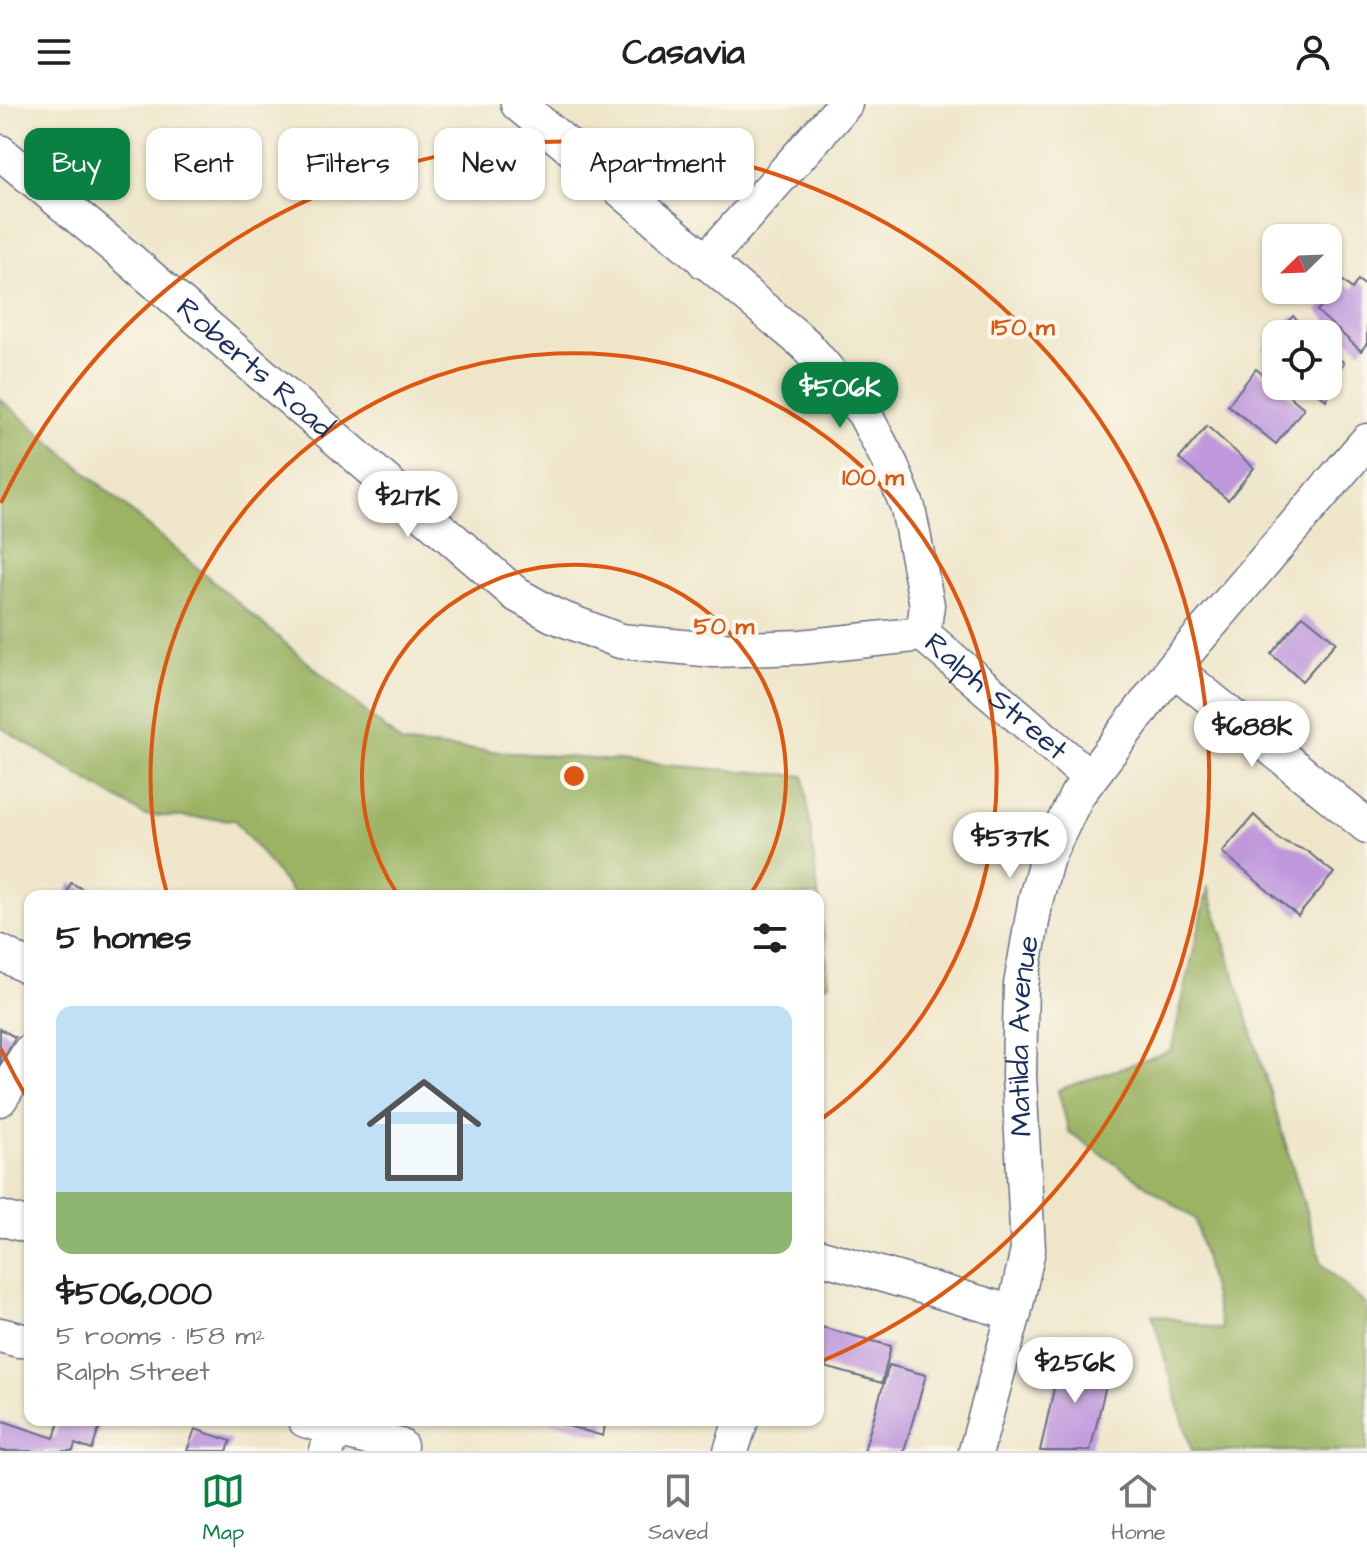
<!DOCTYPE html>
<html lang="en">
<head>
<meta charset="utf-8">
<style>
	:root { --surface:#fff; --page:#f6f6f6; --text:#202124; --muted:#757577; --line:#e0e0e0; --accent:#0b8043 }
	body { margin:0; font-family:"Architects Daughter",sans-serif; background:var(--page); color:var(--text); height:100vh; display:flex; flex-direction:column; font-size:30px; white-space:nowrap }
	* { box-sizing:border-box; margin:0 }
	p { font-size:26px; color:var(--muted) }
	.icon { flex:none; width:44px; height:44px; fill:none; stroke:currentColor; stroke-width:2; stroke-linecap:round; stroke-linejoin:round }
	.map { position:relative; flex:1; overflow:hidden }
	.panel { position:absolute; left:24px; top:786px; width:800px; height:536px; display:flex; flex-direction:column; background:var(--surface); border-radius:16px; box-shadow:0 2px 6px #0004 }
	.panel>* { flex:none }
	.hud { position:absolute; left:24px; top:24px; width:800px; height:72px; display:flex; gap:16px }
	.needle { width:52px; rotate:247deg }
	.buttons { position:absolute; left:1262px; top:120px; display:grid; gap:16px }
	.buttons a { display:grid; place-items:center; width:80px; height:80px; border-radius:16px; background:var(--surface); box-shadow:0 2px 6px #0004; font-size:40px }
	.price { position:absolute; translate:-50% -68px; padding:0 18px; border-radius:28px; background:#fff; color:#222; font-size:26px; line-height:52px; filter:drop-shadow(0 2px 4px #0008) }
	.price::after { content:''; position:absolute; left:50%; top:48px; width:24px; height:18px; margin-left:-12px; background:inherit; clip-path:polygon(0 0,100% 0,50% 100%) }
	.price.current { background:var(--accent); color:#fff }
	ul { padding:0; list-style:none }
	li { display:grid; align-content:center; gap:16px; height:424px; padding:0 32px }
	li span { display:grid; place-items:center; height:248px; border-radius:16px; color:#555 }
	li>.icon { margin-inline-start:auto }
	span .icon { width:144px; height:144px; fill:#fffc; stroke-width:1 }
	li b { font-size:34px }
	h2 { display:flex; justify-content:space-between; align-items:center; height:96px; padding:0 32px; font-size:34px }
	.chip { padding:0 28px; border-radius:16px; background:var(--surface); box-shadow:0 2px 6px #0004; font-size:28px; line-height:72px }
	.chip.current { background:var(--accent); color:#fff }
	header { display:flex; justify-content:space-between; align-items:center; height:104px; padding:0 32px; background:var(--surface); font-size:36px; font-weight:700 }
	.menu { display:flex; justify-content:space-around; align-items:center; height:112px; border-top:2px solid var(--line); background:var(--surface); font-size:22px; color:var(--muted) }
	.menu a { display:grid; justify-items:center; gap:4px }
	.menu .current { color:var(--accent) }
	.map>svg:first-child { display:block }
	.forest { fill:#9bb364; stroke:#5b7161; stroke-width:2 }
	.building { fill:#bf98dc }
	.lines { fill:none; stroke-linecap:round; stroke-linejoin:round }
	.minor-casing { stroke:#656f84; stroke-width:37 }
	.minor { stroke:#fff; stroke-width:34 }
	.ring { fill:none; stroke:#de5710; stroke-width:4 }
	.labels { text-anchor:middle; dominant-baseline:central; stroke-width:8; stroke-linejoin:round; paint-order:stroke }
	.street-label { font-size:30px; fill:#1b2f5e; stroke:#fbf7ec }
	.centre { fill:#de5710; stroke:#fbf7ec; stroke-width:4 }
	.ring-label { font-size:24px; text-anchor:middle; font-weight:bold; fill:#de5710; stroke:#fbf7ec; stroke-width:8; stroke-linejoin:round; paint-order:stroke }
</style>
</head>
<body>
<header><svg class="icon" aria-label="menu" viewBox="0 0 24 24"><path d="M4 6h16M4 12h16M4 18h16"/></svg>Casavia<svg class="icon" aria-label="person" viewBox="0 0 24 24"><circle cx="12" cy="8" r="4"/><path d="M4 21q1-7 8-7t8 7"/></svg></header>
<div class="map">
<svg width="1367" height="1347" viewBox="0 0 1367 1347">
	<rect width="100%" height="100%" fill="#fbf7ec"/>
	<filter id="ink" filterUnits="userSpaceOnUse"><feTurbulence type="fractalNoise" baseFrequency=".0125" numOctaves="2"/><feDisplacementMap in="SourceGraphic" scale="16" xChannelSelector="R" yChannelSelector="G"/><feConvolveMatrix kernelMatrix="1 2 1 2 8 2 1 2 1" color-interpolation-filters="sRGB"/></filter>
	<filter id="wash" filterUnits="userSpaceOnUse"><feTurbulence type="fractalNoise" baseFrequency=".006" numOctaves="4" result="noise"/><feDisplacementMap in="SourceGraphic" scale="32" xChannelSelector="R" yChannelSelector="G"/><feGaussianBlur stdDeviation="1.8" result="paint"/><feColorMatrix in="noise" values="0 0 0 0 0 0 0 0 0 0 0 0 0 0 0 0 0 1.4 0 .05"/><feComposite in="paint" operator="in"/></filter>
	<g filter="url(#wash)">
		<rect width="100%" height="100%" fill="#efe6ca"/>
		<g class="forest">
			<polygon points="0,295 403,640 804,672 829,879 818,886 818,792 295,792 235,716 144,711 0,623"/>
			<polygon points="1208,784 1322,1160 1367,1202 1367,1347 1192,1347 1152,1210 1222,1226 1195,1115 1069,1028 1058,986 1171,947"/>
		</g>
		<g id="blocks">
			<g class="building">
				<polygon points="1342,176 1352,185 1358,176 1367,183 1367,239 1361,247 1317,207"/>
				<polygon points="1293,212 1312,230 1277,230"/>
				<polygon points="1276,231 1276,255 1264,245"/>
				<polygon points="1328,244 1344,259 1328,279"/>
				<polygon points="1256,265 1304,304 1276,340 1228,301"/>
				<polygon points="1309,282 1325,282 1329,289 1326,296"/>
				<polygon points="1207,322 1254,364 1228,396 1179,355"/>
				<polygon points="1303,511 1336,538 1302,577 1271,550"/>
				<polygon points="1254,711 1280,736 1307,747 1334,769 1298,812 1222,748"/>
				<polygon points="71,779 96,792 65,792"/>
				<polygon points="0,925 15,933 0,962"/>
				<polygon points="818,1222 891,1242 882,1279 818,1261"/>
				<polygon points="1062,1249 1111,1261 1090,1347 1040,1347"/>
				<polygon points="889,1261 926,1271 904,1347 864,1347"/>
				<polygon points="0,1316 54,1334 60,1316 102,1316 92,1346 75,1340 73,1347 0,1347"/>
				<polygon points="547,1316 606,1316 603,1332"/>
				<polygon points="195,1325 231,1337 227,1347 187,1347"/>
			</g>
		</g>
	</g>
	<g filter="url(#ink)">
		<use href="#blocks" fill-opacity="0" stroke="#656f84" stroke-width="2"/>
		<g class="lines">
			<g class="minor-casing">
				<g id="minor">
					<path id="s1" d="M518 0 805 240 864 309 891 361 908 404 927 501 923 530 1089 673"/>
					<path id="s2" d="M0 48 129 155 517 491 553 511 620 537 714 546 801 543 923 530"/>
					<polyline points="705,158 845,0"/>
					<polyline points="1173,564 1367,722"/>
					<polyline points="0,848 30,864"/>
					<polyline points="0,995 30,947"/>
					<polyline points="0,1114 30,1122"/>
					<polyline points="818,1152 1014,1209"/>
					<polyline points="0,1231 19,1236"/>
					<polyline points="305,1316 333,1325 327,1347"/>
					<polyline points="333,1325 400,1342"/>
					<polyline points="731,1347 741,1316"/>
					<path id="s3" d="M976 1347 1014 1209 1028 1146 1019 971 1021 881 1036 794 1047 753 1077 691 1173 564 1367 337"/>
				</g>
			</g>
			<use href="#minor" class="minor"/>
		</g>
	</g>
	<g class="ring">
		<path d="M398 791A212 212 0 1 1 750 791"/>
		<path d="M167 789A423 423 0 1 1 820 1016"/>
		<path d="M30 999A635 635 0 0 1 1 945M1 399A635 635 0 1 1 822 1257"/>
	</g>
	<g class="labels">
		<g class="street-label">
			<text stroke="none"><textPath href="#s2" startOffset="334">Roberts Road</textPath></text>
			<text stroke="none"><textPath href="#s1" startOffset="794">Ralph Street</textPath></text>
			<text stroke="none"><textPath href="#s3" startOffset="422">Matilda Avenue</textPath></text>
		</g>
	</g>
	<circle cx="574" cy="672" r="12" class="centre"/>
	<g class="ring-label">
		<text x="1023" y="231">150 m</text>
		<text x="873" y="381">100 m</text>
		<text x="724" y="530">50 m</text>
	</g>
</svg>
<div class="buttons">
<a><svg class="needle" viewBox="-14 -14 28 28"><path d="M0-13l5 13h-10z" fill="#e53935"/><path d="M0 13l5-13h-10z" fill="#757577"/></svg></a>
<a><svg class="icon" aria-label="locate" viewBox="0 0 24 24"><circle cx="12" cy="12" r="6"/><path d="M12 2v4M12 18v4M2 12h4M18 12h4"/></svg></a>
</div>
<b class="price current" style="left:840px;top:326px">$506K</b>
<b class="price" style="left:408px;top:435px">$217K</b>
<b class="price" style="left:1252px;top:665px">$688K</b>
<b class="price" style="left:1010px;top:776px">$537K</b>
<b class="price" style="left:1075px;top:1301px">$256K</b>
<div class="hud">
<a class="chip current">Buy</a>
<a class="chip">Rent</a>
<a class="chip">Filters</a>
<a class="chip">New</a>
<a class="chip">Apartment</a>
</div>
<section class="panel">
<h2>5 homes<svg class="icon" aria-label="filters" viewBox="0 0 24 24"><path d="M4 7h16M4 17h16"/><circle cx="9" cy="7" r="2"/><circle cx="15" cy="17" r="2"/></svg></h2>
<ul>
<li><span style="background:linear-gradient(#bfe0f5 75%,#8fb573 0)"><svg class="icon" aria-label="home" viewBox="0 0 24 24"><path d="M3 11l9-7 9 7M6 9v11h12V9"/></svg></span><div><b>$506,000</b><p>5 rooms · 158 m²</p><p>Ralph Street</p></div></li>
</ul>
</section>
</div>
<nav class="menu">
<a class="current"><svg class="icon" aria-label="map" viewBox="0 0 24 24"><path d="M3 6l6-2 6 2 6-2v14l-6 2-6-2-6 2zM9 4v14M15 6v14"/></svg>Map</a>
<a><svg class="icon" aria-label="saved" viewBox="0 0 24 24"><path d="M7 4h10v16l-5-4-5 4z"/></svg>Saved</a>
<a><svg class="icon" aria-label="home" viewBox="0 0 24 24"><path d="M3 11l9-7 9 7M6 9v11h12V9"/></svg>Home</a>
</nav>
</body>
</html>
